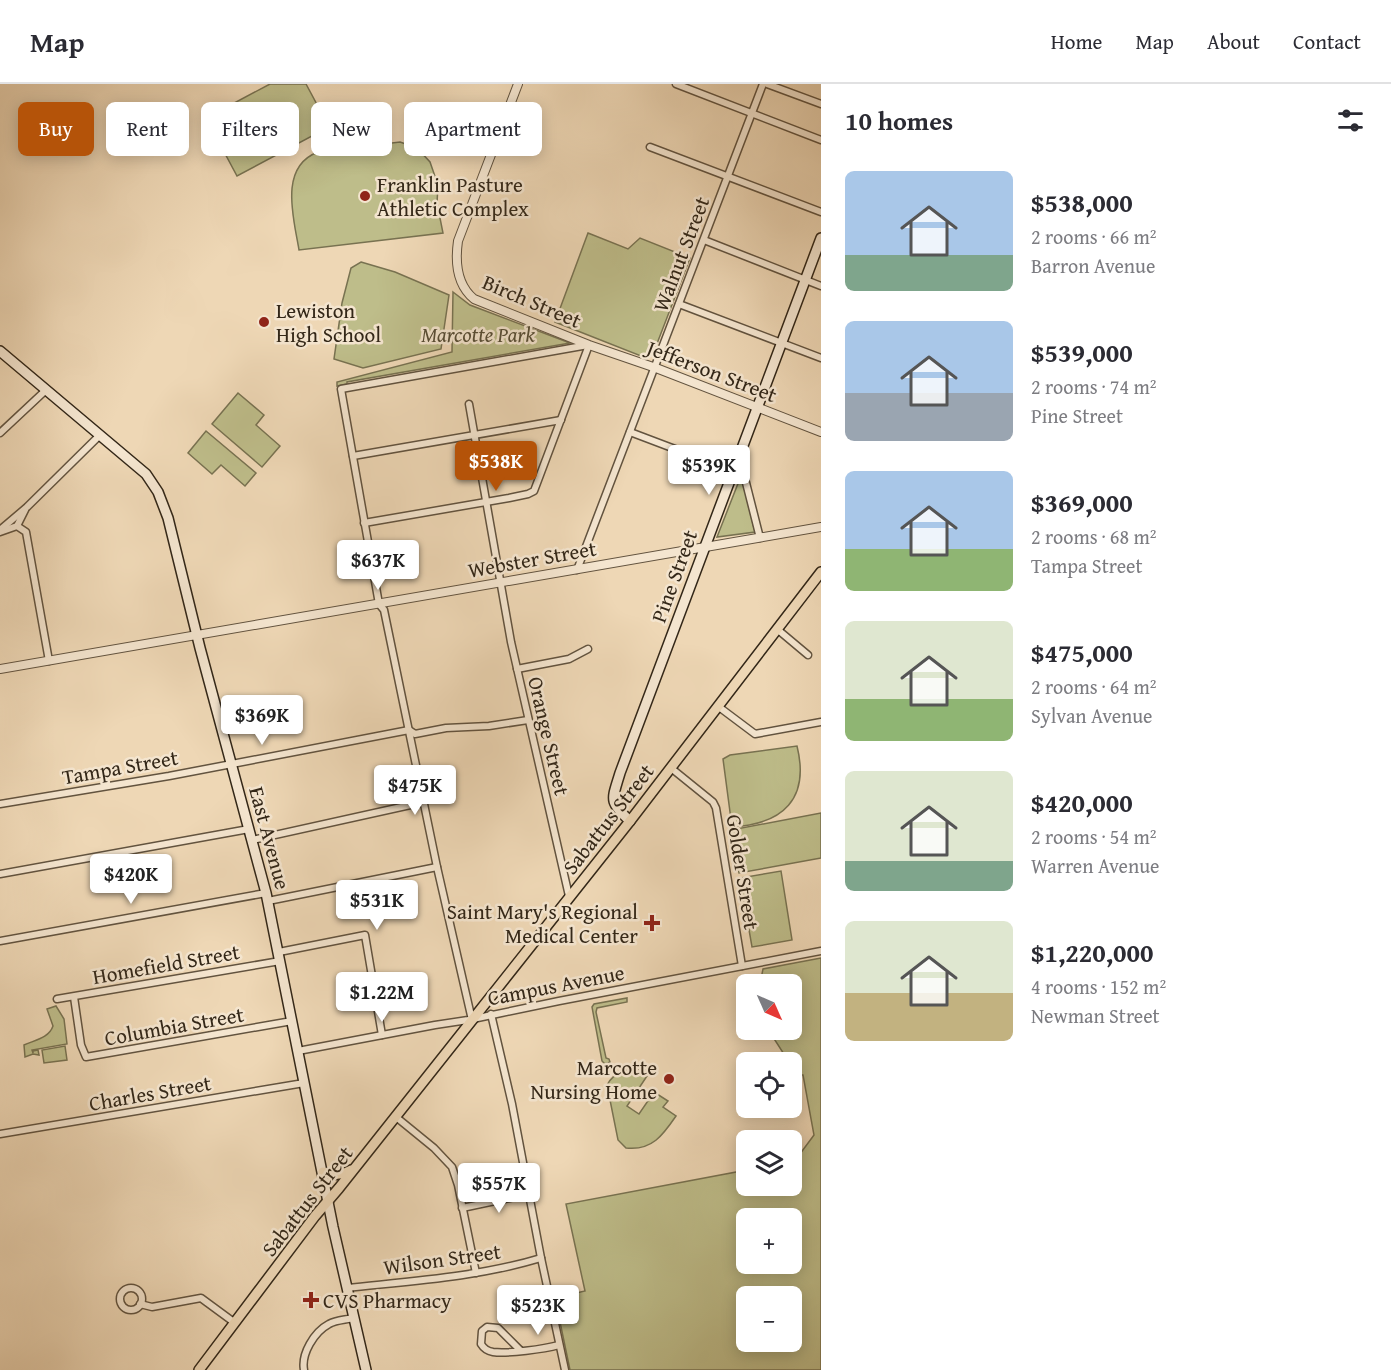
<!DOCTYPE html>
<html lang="en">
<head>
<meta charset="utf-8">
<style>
	:root { --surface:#fff; --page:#f7f7f7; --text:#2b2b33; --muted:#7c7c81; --line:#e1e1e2; --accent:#b45309 }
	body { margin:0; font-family:"Gentium Book Plus",serif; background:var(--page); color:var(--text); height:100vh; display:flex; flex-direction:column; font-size:22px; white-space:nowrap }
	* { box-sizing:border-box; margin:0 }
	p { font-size:20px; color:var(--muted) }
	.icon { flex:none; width:33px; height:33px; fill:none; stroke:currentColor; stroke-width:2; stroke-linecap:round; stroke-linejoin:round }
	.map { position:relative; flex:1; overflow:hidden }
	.panel { display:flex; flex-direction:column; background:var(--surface); width:570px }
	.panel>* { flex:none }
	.guide { position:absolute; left:18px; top:18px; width:570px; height:54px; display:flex; gap:12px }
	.needle { width:39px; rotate:135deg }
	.controls { position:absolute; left:736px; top:890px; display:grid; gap:12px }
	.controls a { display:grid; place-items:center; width:66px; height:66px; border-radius:9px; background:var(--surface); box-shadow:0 3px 15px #0003; font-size:30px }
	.price { position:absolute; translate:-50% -51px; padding:0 14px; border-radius:6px; background:#fff; color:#222; font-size:20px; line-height:39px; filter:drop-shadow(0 2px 3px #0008) }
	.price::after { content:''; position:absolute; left:50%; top:36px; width:18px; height:14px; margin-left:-9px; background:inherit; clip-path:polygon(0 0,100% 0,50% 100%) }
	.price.selected { background:var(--accent); color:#fff }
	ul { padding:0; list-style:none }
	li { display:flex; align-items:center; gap:18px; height:150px; padding:0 24px }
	li span { display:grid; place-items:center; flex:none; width:168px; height:120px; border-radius:9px; color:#555 }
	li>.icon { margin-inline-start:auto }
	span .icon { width:72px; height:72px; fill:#fffc; stroke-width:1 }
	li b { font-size:26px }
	h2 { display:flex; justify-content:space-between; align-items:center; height:72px; padding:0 24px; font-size:26px }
	.pill { padding:0 21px; border-radius:9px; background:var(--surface); box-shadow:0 3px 15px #0003; font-size:21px; line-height:54px }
	.pill.selected { background:var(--accent); color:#fff }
	header { display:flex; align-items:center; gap:36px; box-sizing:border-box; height:84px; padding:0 30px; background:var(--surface); border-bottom:2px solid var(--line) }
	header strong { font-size:28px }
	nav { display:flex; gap:33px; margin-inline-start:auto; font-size:21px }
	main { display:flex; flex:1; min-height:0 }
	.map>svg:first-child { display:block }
	.green { fill:#bebd8a; stroke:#787251; stroke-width:1.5; fill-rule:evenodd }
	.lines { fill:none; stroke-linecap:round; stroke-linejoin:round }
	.minor-casing { stroke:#62533f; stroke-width:9 }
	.tertiary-casing { stroke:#62533f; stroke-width:10 }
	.secondary-casing { stroke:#332718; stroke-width:12 }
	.primary-casing { stroke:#332718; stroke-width:12 }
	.minor { stroke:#f4e5cf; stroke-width:6 }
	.tertiary { stroke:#f4e5cf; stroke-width:8 }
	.secondary { stroke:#f4e5cf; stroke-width:9 }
	.primary { stroke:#eed7b5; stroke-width:9 }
	.poi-dot { fill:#8f2418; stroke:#f4e5cf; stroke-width:2 }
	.labels { text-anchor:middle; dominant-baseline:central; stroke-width:5; stroke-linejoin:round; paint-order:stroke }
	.poi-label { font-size:21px; fill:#332718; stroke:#f4e5cf; text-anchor:start }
	.street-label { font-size:21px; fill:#332718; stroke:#f4e5cf }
	.park-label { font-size:21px; font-style:italic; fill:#564c34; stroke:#f4e5cf }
</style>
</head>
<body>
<header>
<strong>Map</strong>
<nav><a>Home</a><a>Map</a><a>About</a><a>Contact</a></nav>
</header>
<main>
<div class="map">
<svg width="821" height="1286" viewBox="0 0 821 1286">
	<rect width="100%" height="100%" fill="#eed7b5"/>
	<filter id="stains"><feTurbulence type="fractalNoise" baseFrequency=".00333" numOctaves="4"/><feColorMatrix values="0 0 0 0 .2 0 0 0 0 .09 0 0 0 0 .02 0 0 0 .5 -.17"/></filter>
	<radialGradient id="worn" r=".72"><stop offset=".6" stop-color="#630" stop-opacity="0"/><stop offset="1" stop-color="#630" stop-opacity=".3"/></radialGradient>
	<g class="green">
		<polygon points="270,0 306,0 329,43 237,92 206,34"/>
		<path d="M400 58 417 64 430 78 438 101 437 119 443 149 299 166C294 135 278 83 318 68Z"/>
		<polygon points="588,149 628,165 640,154 690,174 653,270 646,274 555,238"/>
		<polygon points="361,178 395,188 449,211 441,265 363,284 334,275 342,219 351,184"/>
		<polygon points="453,208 470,221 570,259 347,298 347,300 337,302 337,298 452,268"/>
		<polygon points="238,309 264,331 256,341 280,362 262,383 212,340"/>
		<polygon points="206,347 256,389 245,402 221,381 212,390 188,369"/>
		<polygon points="739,397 743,398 755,448 717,453"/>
		<path d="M797 662C810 715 783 740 732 743L723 675 730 671Z"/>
		<polygon points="821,729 821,774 739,789 731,746"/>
		<polygon points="781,787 792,856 752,863 740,794"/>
		<path d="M821 874V1286H570L555 1214 585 1207 566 1120 747 1086V1101H792V1078H794L814 1051 803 991H796L792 984V978H789L771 950 770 945H792V900H760L763 885ZM747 1134H792V1179H747ZM747 1212H792V1257H747Z"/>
		<polygon points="627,914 627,918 597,924 596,928 606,974 609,975 610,978 605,980 602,977 592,923 594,920"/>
		<path d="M56 922 64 935 67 960 32 966 33 969V967L38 966 39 971 33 970 25 973 24 961C35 956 49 954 53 942L47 925Z"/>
		<polygon points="65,962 67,976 44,979 42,966"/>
		<path d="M653 983 627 1022 639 1030 654 1008 668 1017 663 1023 676 1032C663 1051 652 1067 626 1064L618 1056 607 1001C614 988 629 982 643 987Z"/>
	</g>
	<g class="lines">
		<g class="minor-casing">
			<g id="minor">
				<polyline points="676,0 821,56"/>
				<polyline points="767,0 821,20"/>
				<polyline points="650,63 821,128"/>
				<polyline points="704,156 821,202"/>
				<polyline points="679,220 821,274"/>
				<polyline points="469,320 511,558 569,812"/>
				<polyline points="630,348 733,387"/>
				<polyline points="0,349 46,306"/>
				<polyline points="739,371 760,454"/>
				<polyline points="353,372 561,336"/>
				<polyline points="364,439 509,414 528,410 534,407 589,261"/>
				<polyline points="17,442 26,448 49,577"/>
				<polyline points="0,446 27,423 100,351"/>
				<polyline points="0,448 17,442 25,426"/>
				<polyline points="577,486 763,0"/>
				<polyline points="777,545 808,571"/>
				<polyline points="517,585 569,575 588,565"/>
				<polyline points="719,623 755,650 821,638"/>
				<polyline points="671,684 713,718 716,724 742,882"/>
				<polyline points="0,720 169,692 409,646 415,650 446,644 489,642 528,636"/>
				<polyline points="252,756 424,718"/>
				<polyline points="0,790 249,745"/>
				<polyline points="268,817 437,783"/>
				<polyline points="0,857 266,809"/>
				<polyline points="279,868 365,851 382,951"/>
				<polyline points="74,913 81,961 86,973 292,937"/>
				<polyline points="57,915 280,877"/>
				<polyline points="491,930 512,1020 541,1174 565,1286"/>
				<polyline points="472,936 437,783 384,526 379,520 341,305 588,261"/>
				<polyline points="298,967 435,941 468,936 559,917 821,867"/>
				<polyline points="396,1033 434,1064 452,1083 458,1101 476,1189"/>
				<polyline points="0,1050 304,999"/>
				<polyline points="462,1124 529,1110"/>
				<path d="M347 1204C412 1197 478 1193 541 1174"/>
				<circle cx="131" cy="1215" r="11"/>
				<polyline points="140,1220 152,1223 201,1214 235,1239"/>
				<path d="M520 1266 498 1244 487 1243 482 1247 481 1260C484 1265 487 1267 493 1268 508 1270 544 1265 559 1261"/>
				<path d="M304 1286C301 1270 314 1248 329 1240 336 1236 345 1236 353 1234"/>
			</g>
		</g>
		<g class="tertiary-casing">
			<g id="tertiary">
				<path d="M518 0 458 157C455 178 457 201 474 215L589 261 656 284 821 348"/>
				<polyline points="0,585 821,443"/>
			</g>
		</g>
		<g class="secondary-casing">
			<g id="secondary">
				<polyline points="0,267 146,390 158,408 168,434 200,564 266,809 333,1143 366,1286"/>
				<path d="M630 737C608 717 612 716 620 689L821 154"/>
			</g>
		</g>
		<g class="primary-casing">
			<g id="primary">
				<path d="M323 1088C334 1091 341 1092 351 1086"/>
				<polyline points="199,1286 315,1132 339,1104 630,737 821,488"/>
			</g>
		</g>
		<use href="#minor" class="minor"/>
		<use href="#tertiary" class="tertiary"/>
		<use href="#secondary" class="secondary"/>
		<use href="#primary" class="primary"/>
	</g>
	<g class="poi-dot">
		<circle cx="365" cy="112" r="6"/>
		<circle cx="264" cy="238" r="6"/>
		<path d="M649 830h6v6h6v6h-6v6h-6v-6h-6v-6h6z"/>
		<circle cx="669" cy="995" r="6"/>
		<path d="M308 1207h6v6h6v6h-6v6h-6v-6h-6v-6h6z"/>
	</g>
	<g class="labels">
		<g class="poi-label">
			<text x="377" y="100">Franklin Pasture<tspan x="377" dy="24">Athletic Complex</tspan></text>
			<text x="276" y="226">Lewiston<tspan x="276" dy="24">High School</tspan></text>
			<text x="638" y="827" text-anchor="end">Saint Mary's Regional<tspan x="638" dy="24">Medical Center</tspan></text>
			<text x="657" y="983" text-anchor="end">Marcotte<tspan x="657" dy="24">Nursing Home</tspan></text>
			<text x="323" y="1216">CVS Pharmacy</text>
		</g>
		<g class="street-label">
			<text transform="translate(681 170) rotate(-69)">Walnut Street</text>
			<text transform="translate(532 217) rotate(23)">Birch Street</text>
			<text transform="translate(712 287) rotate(21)">Jefferson Street</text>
			<text transform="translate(532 475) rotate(-10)">Webster Street</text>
			<text transform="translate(674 492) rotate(-70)">Pine Street</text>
			<text transform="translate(549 652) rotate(77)">Orange Street</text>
			<text transform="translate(120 683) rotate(-10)">Tampa Street</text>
			<text transform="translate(608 735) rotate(-52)">Sabattus Street</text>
			<text transform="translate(270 754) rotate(75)">East Avenue</text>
			<text transform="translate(743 788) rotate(81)">Golder Street</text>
			<text transform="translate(166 880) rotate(-10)">Homefield Street</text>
			<text transform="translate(556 901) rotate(-11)">Campus Avenue</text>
			<text transform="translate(174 942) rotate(-10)">Columbia Street</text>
			<text transform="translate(150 1009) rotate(-10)">Charles Street</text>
			<text transform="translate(307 1117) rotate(-52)">Sabattus Street</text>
			<text transform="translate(442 1175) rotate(-8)">Wilson Street</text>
		</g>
		<g class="park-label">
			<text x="478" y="250">Marcotte Park</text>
		</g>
	</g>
	<rect width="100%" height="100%" filter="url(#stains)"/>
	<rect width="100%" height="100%" fill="url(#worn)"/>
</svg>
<div class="controls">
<a><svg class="needle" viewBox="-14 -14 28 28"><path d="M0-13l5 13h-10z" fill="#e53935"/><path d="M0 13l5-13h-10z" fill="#7c7c81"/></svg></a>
<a><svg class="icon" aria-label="locate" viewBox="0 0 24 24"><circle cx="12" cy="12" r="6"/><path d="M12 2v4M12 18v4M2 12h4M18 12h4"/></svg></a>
<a><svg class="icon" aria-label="layers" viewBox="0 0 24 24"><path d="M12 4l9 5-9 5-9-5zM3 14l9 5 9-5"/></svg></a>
<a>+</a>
<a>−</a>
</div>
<b class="price selected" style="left:496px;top:408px">$538K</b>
<b class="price" style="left:709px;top:412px">$539K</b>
<b class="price" style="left:378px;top:507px">$637K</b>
<b class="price" style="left:262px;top:662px">$369K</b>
<b class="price" style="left:415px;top:732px">$475K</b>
<b class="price" style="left:131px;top:821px">$420K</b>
<b class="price" style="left:377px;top:847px">$531K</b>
<b class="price" style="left:382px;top:939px">$1.22M</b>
<b class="price" style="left:499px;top:1130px">$557K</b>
<b class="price" style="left:538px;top:1252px">$523K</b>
<div class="guide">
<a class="pill selected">Buy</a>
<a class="pill">Rent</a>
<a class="pill">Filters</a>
<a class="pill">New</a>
<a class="pill">Apartment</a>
</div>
</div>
<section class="panel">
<h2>10 homes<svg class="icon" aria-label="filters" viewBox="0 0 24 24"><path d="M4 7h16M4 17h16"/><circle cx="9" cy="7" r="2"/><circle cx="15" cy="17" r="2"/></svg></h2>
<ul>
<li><span style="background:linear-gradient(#a9c7e8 70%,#7fa58c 0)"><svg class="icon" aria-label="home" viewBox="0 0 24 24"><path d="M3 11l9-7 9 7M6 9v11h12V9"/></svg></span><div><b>$538,000</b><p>2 rooms · 66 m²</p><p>Barron Avenue</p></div></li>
<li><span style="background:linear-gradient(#a9c7e8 60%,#9aa5b1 0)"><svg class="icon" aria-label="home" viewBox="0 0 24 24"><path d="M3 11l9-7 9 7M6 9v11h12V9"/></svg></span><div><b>$539,000</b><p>2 rooms · 74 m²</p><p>Pine Street</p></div></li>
<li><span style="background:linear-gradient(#a9c7e8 65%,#8fb573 0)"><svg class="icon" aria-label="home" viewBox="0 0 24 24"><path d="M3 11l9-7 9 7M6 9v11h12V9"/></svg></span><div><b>$369,000</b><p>2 rooms · 68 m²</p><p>Tampa Street</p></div></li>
<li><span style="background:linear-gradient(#dfe7d0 65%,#8fb573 0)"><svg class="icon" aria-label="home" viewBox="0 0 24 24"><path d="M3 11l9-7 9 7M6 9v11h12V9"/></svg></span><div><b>$475,000</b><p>2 rooms · 64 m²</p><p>Sylvan Avenue</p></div></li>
<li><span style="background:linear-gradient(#dfe7d0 75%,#7fa58c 0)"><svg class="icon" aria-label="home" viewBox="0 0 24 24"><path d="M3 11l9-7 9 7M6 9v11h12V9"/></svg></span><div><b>$420,000</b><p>2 rooms · 54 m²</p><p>Warren Avenue</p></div></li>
<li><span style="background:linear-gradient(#dfe7d0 60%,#c2b280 0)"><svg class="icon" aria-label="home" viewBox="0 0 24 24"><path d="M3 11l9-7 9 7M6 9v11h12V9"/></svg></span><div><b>$1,220,000</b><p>4 rooms · 152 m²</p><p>Newman Street</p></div></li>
</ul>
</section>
</main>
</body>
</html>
